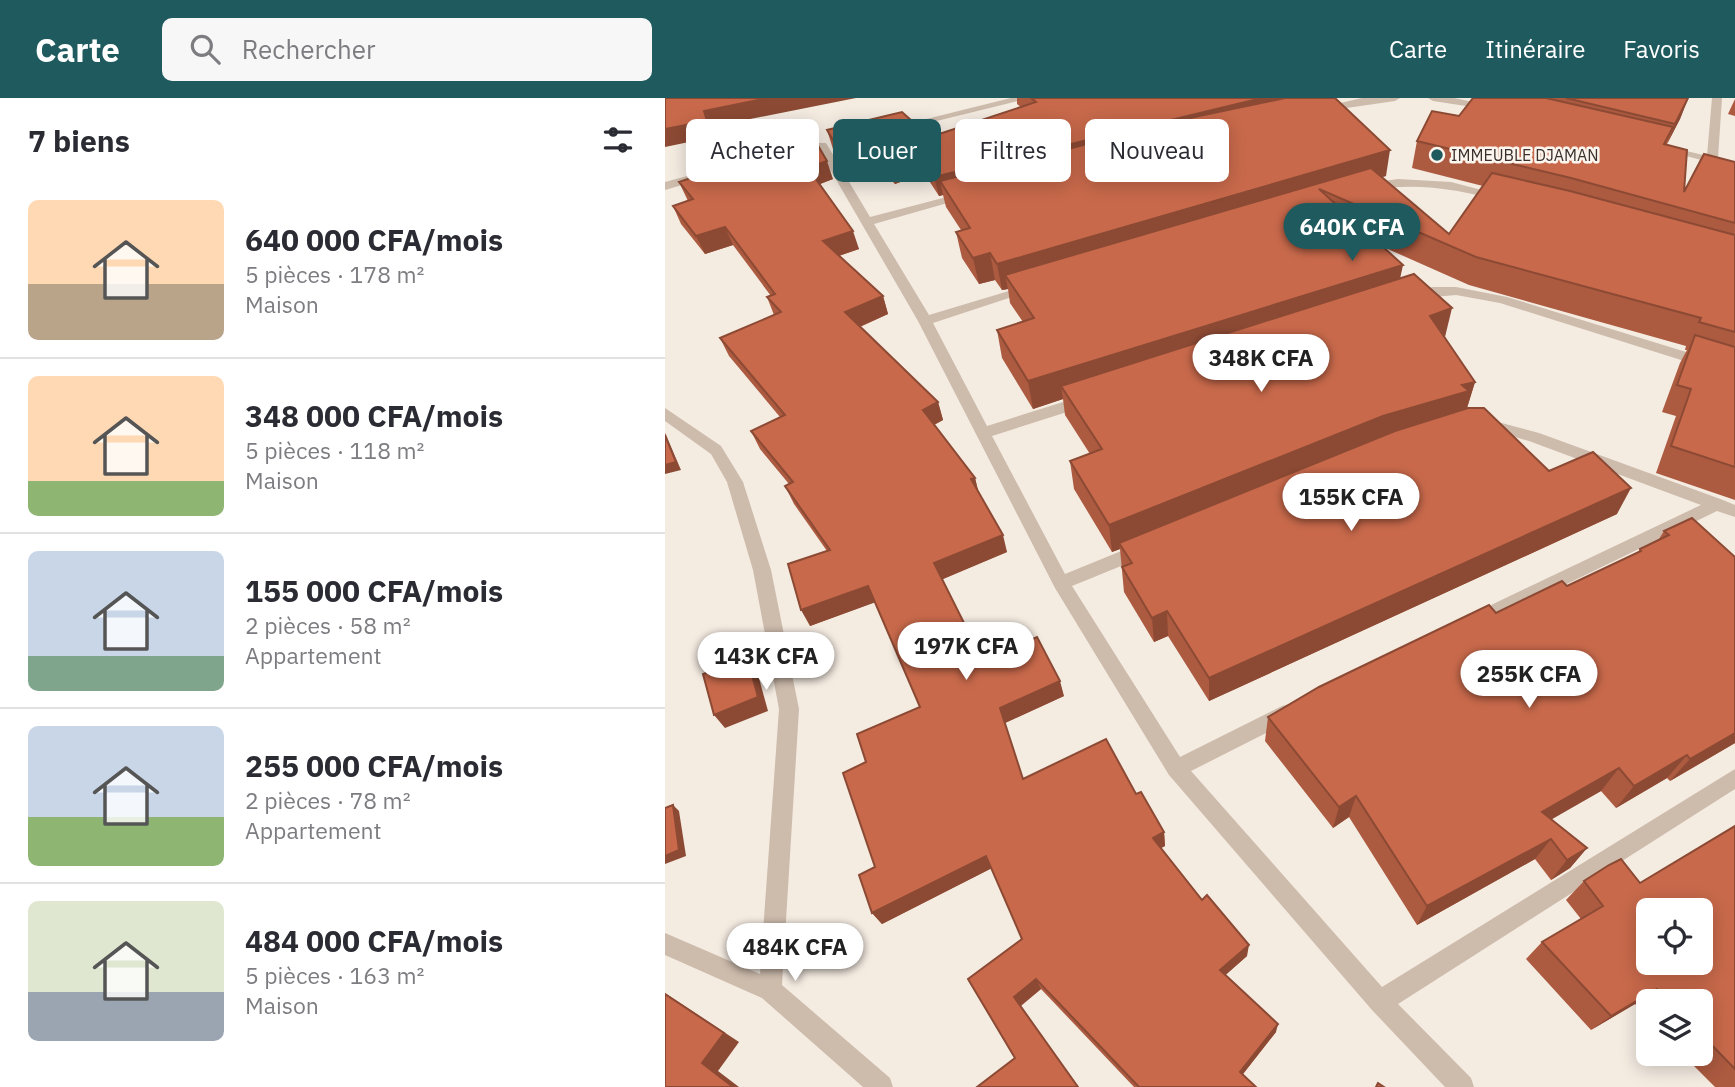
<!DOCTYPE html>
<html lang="fr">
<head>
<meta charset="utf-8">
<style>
	:root { --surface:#fff; --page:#f7f7f7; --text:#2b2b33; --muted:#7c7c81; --line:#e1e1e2; --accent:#1f5a5e }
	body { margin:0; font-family:"IBM Plex Sans",sans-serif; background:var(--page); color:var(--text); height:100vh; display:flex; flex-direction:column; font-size:26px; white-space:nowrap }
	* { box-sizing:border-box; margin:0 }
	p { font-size:23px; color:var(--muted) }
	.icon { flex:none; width:38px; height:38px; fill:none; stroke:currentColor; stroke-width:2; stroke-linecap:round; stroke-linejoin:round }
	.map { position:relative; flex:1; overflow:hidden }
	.drawer { display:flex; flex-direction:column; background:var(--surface); width:665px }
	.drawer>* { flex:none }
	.hud { position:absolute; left:21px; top:21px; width:665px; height:63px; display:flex; gap:14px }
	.fabs { position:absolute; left:971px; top:800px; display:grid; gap:14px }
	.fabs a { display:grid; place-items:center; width:77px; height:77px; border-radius:10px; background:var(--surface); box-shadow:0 4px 18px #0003; font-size:35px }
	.price { position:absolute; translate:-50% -60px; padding:0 16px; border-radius:24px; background:#fff; color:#222; font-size:23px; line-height:46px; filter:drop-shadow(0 2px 4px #0008) }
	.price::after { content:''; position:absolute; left:50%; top:42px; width:21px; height:16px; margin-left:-10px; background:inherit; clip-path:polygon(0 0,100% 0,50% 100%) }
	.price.selected { background:var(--accent); color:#fff }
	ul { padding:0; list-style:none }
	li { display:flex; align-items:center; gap:21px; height:175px; padding:0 28px }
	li+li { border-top:2px solid var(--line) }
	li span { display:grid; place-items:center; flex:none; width:196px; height:140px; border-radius:10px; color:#555 }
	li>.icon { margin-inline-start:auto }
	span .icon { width:84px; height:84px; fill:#fffc; stroke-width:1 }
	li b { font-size:30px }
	h2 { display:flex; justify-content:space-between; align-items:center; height:84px; padding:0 28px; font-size:30px }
	.pill { padding:0 24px; border-radius:10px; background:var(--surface); box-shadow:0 4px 18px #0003; font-size:24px; line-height:63px }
	.pill.selected { background:var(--accent); color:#fff }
	header { display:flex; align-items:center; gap:42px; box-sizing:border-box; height:98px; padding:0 35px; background:var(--accent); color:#fff }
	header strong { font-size:33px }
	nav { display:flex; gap:38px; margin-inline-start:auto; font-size:24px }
	.search { width:490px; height:63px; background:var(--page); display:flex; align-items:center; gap:18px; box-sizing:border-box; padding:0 24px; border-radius:10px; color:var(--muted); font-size:26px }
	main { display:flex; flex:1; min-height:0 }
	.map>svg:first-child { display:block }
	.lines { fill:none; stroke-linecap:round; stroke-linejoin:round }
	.street { fill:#cdbbac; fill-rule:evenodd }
	.wall { fill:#ac5a40 }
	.shaded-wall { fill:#8c4a34 }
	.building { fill:#c8694b; stroke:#8c4a34; stroke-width:2; fill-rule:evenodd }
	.poi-dot { fill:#1f5a5e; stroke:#fbf5ee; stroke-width:2.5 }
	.labels { text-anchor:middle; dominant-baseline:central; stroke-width:5; stroke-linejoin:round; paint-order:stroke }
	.far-poi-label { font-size:16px; fill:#3b302b; stroke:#fbf5ee; text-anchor:start }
</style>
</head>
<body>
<header>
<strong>Carte</strong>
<div class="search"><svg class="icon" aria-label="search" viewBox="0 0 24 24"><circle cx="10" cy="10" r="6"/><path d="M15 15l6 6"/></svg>Rechercher</div>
<nav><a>Carte</a><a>Itinéraire</a><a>Favoris</a></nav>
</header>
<main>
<section class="drawer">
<h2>7 biens<svg class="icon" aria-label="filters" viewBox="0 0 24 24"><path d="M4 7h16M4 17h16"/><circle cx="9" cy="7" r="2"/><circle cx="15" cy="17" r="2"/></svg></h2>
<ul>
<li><span style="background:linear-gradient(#ffd9b3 60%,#b9a48a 0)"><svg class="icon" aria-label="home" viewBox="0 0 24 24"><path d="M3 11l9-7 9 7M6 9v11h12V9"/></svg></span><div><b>640 000 CFA/mois</b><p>5 pièces · 178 m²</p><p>Maison</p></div></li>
<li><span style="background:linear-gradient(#ffd9b3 75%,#8fb573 0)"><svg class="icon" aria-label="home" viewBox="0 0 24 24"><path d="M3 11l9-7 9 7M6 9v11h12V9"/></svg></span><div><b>348 000 CFA/mois</b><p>5 pièces · 118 m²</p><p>Maison</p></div></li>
<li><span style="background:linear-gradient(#c9d6e8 75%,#7fa58c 0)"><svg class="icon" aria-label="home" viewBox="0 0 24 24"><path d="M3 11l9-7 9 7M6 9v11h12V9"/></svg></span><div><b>155 000 CFA/mois</b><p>2 pièces · 58 m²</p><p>Appartement</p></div></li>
<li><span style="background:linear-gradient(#c9d6e8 65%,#8fb573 0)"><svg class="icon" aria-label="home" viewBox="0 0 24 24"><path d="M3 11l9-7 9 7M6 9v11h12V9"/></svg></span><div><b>255 000 CFA/mois</b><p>2 pièces · 78 m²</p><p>Appartement</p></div></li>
<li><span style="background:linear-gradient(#dfe7d0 65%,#9aa5b1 0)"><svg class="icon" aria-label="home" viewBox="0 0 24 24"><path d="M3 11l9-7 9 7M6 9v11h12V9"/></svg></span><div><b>484 000 CFA/mois</b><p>5 pièces · 163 m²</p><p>Maison</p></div></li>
</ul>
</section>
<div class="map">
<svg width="1070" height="989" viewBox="0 0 1070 989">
	<rect width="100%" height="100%" fill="#f4ebe1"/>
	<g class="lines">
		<g class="street">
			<polygon points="346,0 365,0 227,34 221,31"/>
			<polygon points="697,0 735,0 730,3 654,14 649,11"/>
			<polygon points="763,0 789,0 832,9 827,12 768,3"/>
			<polygon points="1047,0 1057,0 1053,60 1070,65 1070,71 995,51 1001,48 1042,58"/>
			<polygon points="153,45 161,45 205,119 301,94 307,98 209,126 264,217 364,187 371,191 268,225 322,328 414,299 424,299 426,303 424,307 327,338 400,476 471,447 483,447 485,452 483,457 407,488 515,659 617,608 624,606 631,608 634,614 631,620 526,673 717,889 1070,671 1070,691 733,906 806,980 809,989 780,989 707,912 504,677 390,490 253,223 151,47"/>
			<polygon points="37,74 41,76 41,80 0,92 0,84"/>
			<path d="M733 81 786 84 843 99 837 103C791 91 746 83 699 94L693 90 699 86Z"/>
			<polygon points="768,189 791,189 842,199 1070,269 1070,279 835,205 791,197 746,201 739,197 741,194"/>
			<polygon points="0,310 56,348 78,384 106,472 134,611 117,887 225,980 228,989 198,989 97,900 0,857 0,835 95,876 114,611 88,472 62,384 46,356 0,323"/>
			<polygon points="818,324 833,324 874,335 1058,402 1070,407 1070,419 1052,413 815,528 809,530 803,528 800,523 803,518 1036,407 864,343 833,334 813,333 810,329"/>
		</g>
	</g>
	<g class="wall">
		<polygon points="352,0 670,0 721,78 716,79 784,136 818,88 747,70 752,43 794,18 808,0 1023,0 1015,21 1002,46 1001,47 1019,94 1070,64 1070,402 991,375 1011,318 997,314 1015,265 1022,252 1020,252 1021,248 804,187 716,148 735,181 779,239 810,284 802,310 884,373 952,416 544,603 503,538 489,544 459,494 455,451 447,454 409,391 405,363 425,356 400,317 398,301 368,311 337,260 332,232 358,224 345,205 343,191 337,192 330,182 314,186 297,160 291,134 296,132 281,109 278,97 274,98 259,75 230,86 211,67 183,76 168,51 162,32 265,39 356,9 352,6"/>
		<polygon points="1070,1 1070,18 1063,16"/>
		<polygon points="168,81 155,86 194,151 174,158 218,198 223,216 195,229 273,304 278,322 269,327 310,380 314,396 342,454 277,481 318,563 399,598 340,625 358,681 471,696 499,734 500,748 496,750 582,858 560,877 611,934 578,976 591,989 469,989 376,891 356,908 350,960 357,841 327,770 217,826 207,815 210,769 201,664 255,609 210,504 145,528 162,453 129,406 120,388 124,386 95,351 86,333 115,319 64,258 55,240 109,217 102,199 106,198 68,147 40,156 16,126 8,108 23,103 14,84"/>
		<polygon points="1027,420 1070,645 1005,683 1002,680 951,710 936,693 886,721 922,750 905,770 886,782 870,761 752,827 684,719 668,730 600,643 603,619 831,515 902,488 973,454 975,451 994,441 999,433"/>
		<polygon points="1070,728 1070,989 1050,989 1017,956 1036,956 1036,903 984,903 984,920 970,906 926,932 861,861 877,844 916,821 901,802 919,783 975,785"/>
	</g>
	<g class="shaded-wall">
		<polygon points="103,0 191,0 45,29 48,39 0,49 0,31 39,13"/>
		<polygon points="588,0 635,0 275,83 278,97 274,98 269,79"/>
		<polygon points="1023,1 1015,21 1002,46 1010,26"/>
		<polygon points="206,47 211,67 183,76 177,57"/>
		<polygon points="725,52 721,78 662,95 654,91 340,177 343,191 337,192 332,166"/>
		<polygon points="255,56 259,75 230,86 224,66"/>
		<polygon points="162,63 168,81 155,86 154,94 145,69"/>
		<polygon points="60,129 68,147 40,156 31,138"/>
		<polygon points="188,133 194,151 164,161 158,143"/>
		<polygon points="325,155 330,182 314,186 308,160"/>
		<polygon points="738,167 732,195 396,288 398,301 368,311 363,283"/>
		<polygon points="218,198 223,216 187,232 180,214"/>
		<polygon points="787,210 780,239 765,218"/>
		<polygon points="810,284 801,313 454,445 455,451 447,454 444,427 797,287"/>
		<polygon points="273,304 278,322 263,330 258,312"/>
		<polygon points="0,335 16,372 0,376"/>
		<polygon points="310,380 314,397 306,381"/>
		<polygon points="966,390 952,416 544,603 544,580"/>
		<polygon points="338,437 342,454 276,482 269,465"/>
		<polygon points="203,488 211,504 145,528 136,512"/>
		<polygon points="502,513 503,538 489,544 487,520"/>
		<polygon points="82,559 92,573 103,613 60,630 49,617"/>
		<polygon points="395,583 399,598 340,625 335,610"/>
		<polygon points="1070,635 1070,645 1005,683 1025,661"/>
		<polygon points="1022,657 1002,680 951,710 969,688"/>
		<polygon points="954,670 936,693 863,735 877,714"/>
		<polygon points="691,698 684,719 668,730 674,709"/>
		<polygon points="8,707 14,713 21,758 0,766 0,758"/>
		<polygon points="499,734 500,748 490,753 488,740"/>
		<polygon points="886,741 870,761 752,827 762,808"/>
		<polygon points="922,750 905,770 886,782 902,762"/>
		<polygon points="321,758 327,770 217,826 207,815"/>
		<polygon points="584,847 582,858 555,882 555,872"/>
		<polygon points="371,881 376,891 355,908 349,899"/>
		<polygon points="992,891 970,906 926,932 946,918"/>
		<polygon points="0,895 74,944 53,973 74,989 68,989 37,965"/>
		<polygon points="613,926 611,934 574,981 575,974"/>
	</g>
	<g class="building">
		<polygon points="0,0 103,0 39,13 42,23 0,31"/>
		<polygon points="366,0 597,0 269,79 255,56 224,66 206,47 177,57 162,32 237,14 265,39 371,4"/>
		<polygon points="620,0 670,0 725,52 332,166 325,155 308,160 291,134 305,130 275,83 534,18"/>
		<polygon points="808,0 881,0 1008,29 999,46 1022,52 1019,94 1039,56 1070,64 1070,125 906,80 752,43 767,13 794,18"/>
		<polygon points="901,0 1023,0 1010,26"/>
		<polygon points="148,39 162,63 145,69 151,75 148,77 188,133 158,143 218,198 180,214 273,304 258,312 310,380 306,381 338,437 269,465 318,563 372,539 395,583 335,610 358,681 441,641 471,696 476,694 499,734 488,740 537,802 542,797 584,847 555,872 613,926 575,974 591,989 474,989 371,881 349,899 413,989 312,989 350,960 303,881 357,841 321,758 207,815 194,777 210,769 178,675 201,664 192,636 255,609 203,488 136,512 123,466 165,452 120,388 128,384 86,333 120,317 55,240 116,214 102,199 110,196 60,129 31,138 8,108 28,101 14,84"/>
		<polygon points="706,70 784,136 827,75 905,93 1070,137 1070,234 1034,224 1036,220 811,159 654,91 738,167 363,283 332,232 369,220 340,177"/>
		<polygon points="749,176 787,210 765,218 810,284 797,287 804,293 718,318 444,427 405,363 437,351 396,288"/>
		<polygon points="1030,237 1070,249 1070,369 1006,348 1026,291 1012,287"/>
		<polygon points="803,310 819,310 884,373 928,354 966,390 544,580 502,513 487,520 457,469 467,465 454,445 730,333"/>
		<polygon points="0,337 11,364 0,367"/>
		<polygon points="1027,420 1070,459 1070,635 1025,661 1022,657 969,688 954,670 877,714 922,750 902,762 886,741 762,808 691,698 674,709 603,619 654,589 824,507 831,515 897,483 902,488 976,453 975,451 1004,437 999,433"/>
		<polygon points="82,559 93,599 49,617 38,576"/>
		<polygon points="8,707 14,752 0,758 0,710"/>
		<path d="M1070 728V971L1036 936V903H1004L992 891 946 918 877 844 938 808 919 783 944 767 956 761 975 785ZM984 812H1036V864H984Z"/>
		<polygon points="0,896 59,935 37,965 68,989 0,989"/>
		<polygon points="713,985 719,989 711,989"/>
	</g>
	<circle class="poi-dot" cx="772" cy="57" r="7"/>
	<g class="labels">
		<g class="far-poi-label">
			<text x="786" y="57">IMMEUBLE DJAMAN</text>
		</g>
	</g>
</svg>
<div class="fabs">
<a><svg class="icon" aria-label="locate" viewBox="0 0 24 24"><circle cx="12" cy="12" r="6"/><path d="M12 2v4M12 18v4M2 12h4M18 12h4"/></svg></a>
<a><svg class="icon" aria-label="layers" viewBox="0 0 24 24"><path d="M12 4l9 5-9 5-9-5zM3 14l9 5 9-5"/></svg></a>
</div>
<b class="price selected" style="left:687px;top:165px">640K CFA</b>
<b class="price" style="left:596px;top:296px">348K CFA</b>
<b class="price" style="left:686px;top:435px">155K CFA</b>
<b class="price" style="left:301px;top:584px">197K CFA</b>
<b class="price" style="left:101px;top:594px">143K CFA</b>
<b class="price" style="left:864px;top:612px">255K CFA</b>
<b class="price" style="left:130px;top:885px">484K CFA</b>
<div class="hud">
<a class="pill">Acheter</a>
<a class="pill selected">Louer</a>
<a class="pill">Filtres</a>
<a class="pill">Nouveau</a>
</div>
</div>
</main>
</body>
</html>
